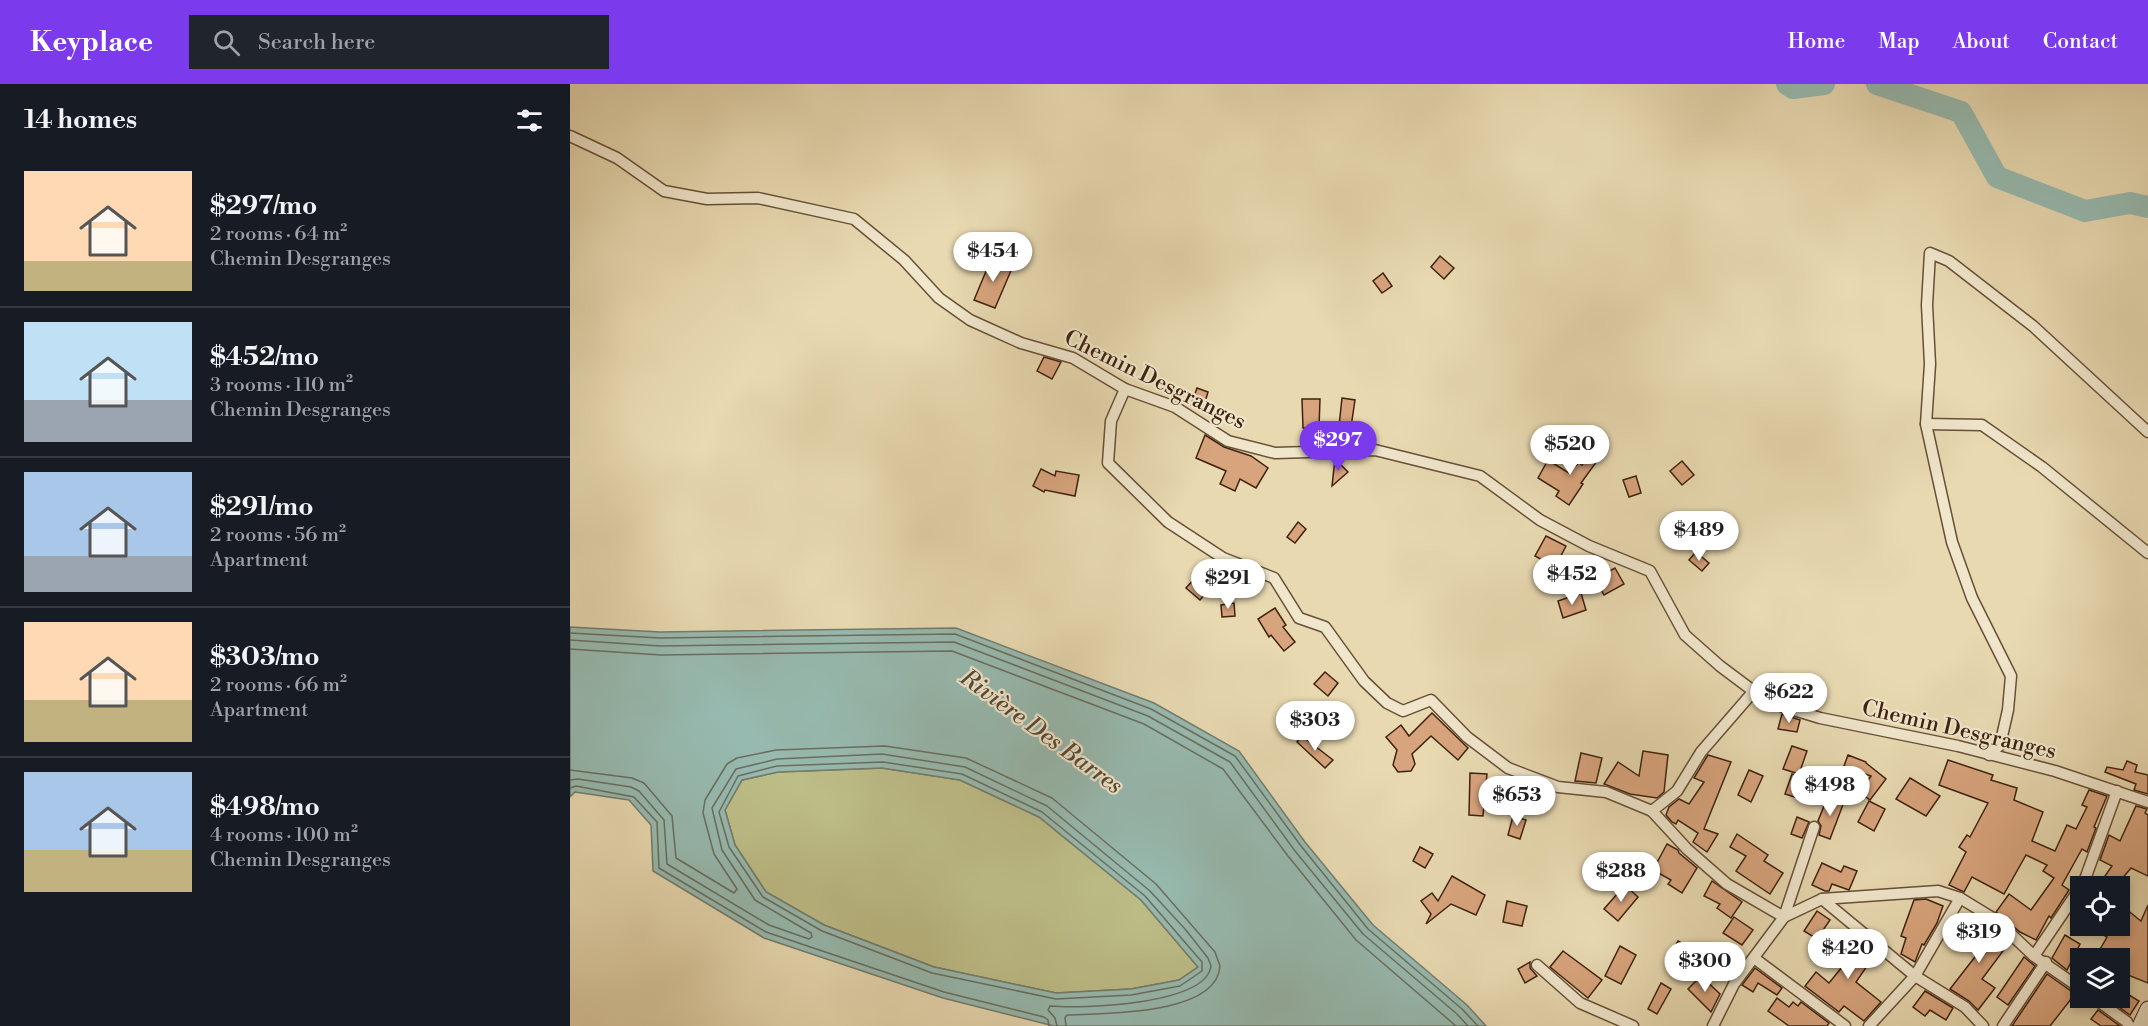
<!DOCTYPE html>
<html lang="en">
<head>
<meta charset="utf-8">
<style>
	:root { --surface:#171b24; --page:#20242c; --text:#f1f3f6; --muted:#9ea1a6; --line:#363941; --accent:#7c3aed }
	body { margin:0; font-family:"Libre Bodoni",serif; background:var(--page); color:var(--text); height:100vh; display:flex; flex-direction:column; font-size:22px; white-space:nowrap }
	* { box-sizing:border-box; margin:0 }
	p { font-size:20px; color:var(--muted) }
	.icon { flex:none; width:33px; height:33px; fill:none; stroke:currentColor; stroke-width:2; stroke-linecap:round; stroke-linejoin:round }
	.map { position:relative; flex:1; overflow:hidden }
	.panel { display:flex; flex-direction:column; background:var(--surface); width:570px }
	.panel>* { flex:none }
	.controls { position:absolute; left:1500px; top:792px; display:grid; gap:12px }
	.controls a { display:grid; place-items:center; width:60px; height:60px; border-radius:0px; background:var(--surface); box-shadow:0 3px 9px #0003; font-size:30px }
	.price { position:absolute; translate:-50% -51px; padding:0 14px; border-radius:21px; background:#fff; color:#222; font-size:20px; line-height:39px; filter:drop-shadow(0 2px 3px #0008) }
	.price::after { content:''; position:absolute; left:50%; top:36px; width:18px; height:14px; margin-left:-9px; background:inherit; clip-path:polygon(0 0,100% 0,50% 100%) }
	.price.current { background:var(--accent); color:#fff }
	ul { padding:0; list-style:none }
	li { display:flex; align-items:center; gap:18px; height:150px; padding:0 24px }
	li+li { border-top:2px solid var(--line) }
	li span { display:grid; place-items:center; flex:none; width:168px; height:120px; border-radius:0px; color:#555 }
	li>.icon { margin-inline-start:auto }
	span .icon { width:72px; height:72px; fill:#fffc; stroke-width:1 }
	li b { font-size:26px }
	h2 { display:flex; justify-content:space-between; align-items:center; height:72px; padding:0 24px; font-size:26px }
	header { display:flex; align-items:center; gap:36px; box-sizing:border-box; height:84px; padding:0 30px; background:var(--accent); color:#fff }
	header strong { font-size:28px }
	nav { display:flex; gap:33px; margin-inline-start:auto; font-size:21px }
	.search { width:420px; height:54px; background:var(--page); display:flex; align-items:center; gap:15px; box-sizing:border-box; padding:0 21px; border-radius:0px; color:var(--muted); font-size:22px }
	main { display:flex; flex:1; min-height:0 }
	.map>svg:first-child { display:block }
	.green { fill:#bdbd87; stroke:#7e704a; stroke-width:1.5 }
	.water { fill:#97bab0; stroke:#737d6f; stroke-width:1.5; fill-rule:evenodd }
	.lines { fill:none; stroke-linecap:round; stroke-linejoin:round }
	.shore { stroke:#6a6e5f; stroke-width:1.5 }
	.river { stroke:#97bab0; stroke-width:22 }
	.building { fill:#d8a47d; stroke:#3e220e; stroke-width:1.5 }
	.minor-casing { stroke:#685037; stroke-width:13 }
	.secondary-casing { stroke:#3e220e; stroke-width:17 }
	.minor { stroke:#f0e6cc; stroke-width:10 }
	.secondary { stroke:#f0e6cc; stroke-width:15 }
	.labels { text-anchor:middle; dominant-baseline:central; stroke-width:4.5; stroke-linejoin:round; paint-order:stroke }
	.street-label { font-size:22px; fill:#3e220e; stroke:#f0e6cc }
	.water-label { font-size:24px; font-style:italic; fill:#544836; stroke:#f0e6cc }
</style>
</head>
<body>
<header>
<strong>Keyplace</strong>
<div class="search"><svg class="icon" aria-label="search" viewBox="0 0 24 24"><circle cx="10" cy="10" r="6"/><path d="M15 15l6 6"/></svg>Search here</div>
<nav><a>Home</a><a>Map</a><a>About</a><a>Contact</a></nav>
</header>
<main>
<section class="panel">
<h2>14 homes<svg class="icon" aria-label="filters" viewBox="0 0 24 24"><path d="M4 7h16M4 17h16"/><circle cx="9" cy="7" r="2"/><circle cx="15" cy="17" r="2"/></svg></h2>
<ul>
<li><span style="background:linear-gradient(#ffd9b3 75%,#c2b280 0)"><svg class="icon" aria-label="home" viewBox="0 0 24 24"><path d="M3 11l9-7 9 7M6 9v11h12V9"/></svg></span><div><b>$297/mo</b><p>2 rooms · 64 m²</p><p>Chemin Desgranges</p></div></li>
<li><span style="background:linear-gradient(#bfe0f5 65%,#9aa5b1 0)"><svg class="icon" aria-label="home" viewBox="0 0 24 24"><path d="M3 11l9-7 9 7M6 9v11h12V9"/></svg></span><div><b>$452/mo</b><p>3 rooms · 110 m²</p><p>Chemin Desgranges</p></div></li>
<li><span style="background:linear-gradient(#a9c7e8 70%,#9aa5b1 0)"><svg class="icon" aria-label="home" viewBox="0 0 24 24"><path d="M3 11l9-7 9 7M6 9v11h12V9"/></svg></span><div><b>$291/mo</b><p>2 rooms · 56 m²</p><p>Apartment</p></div></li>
<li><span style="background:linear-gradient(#ffd9b3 65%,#c2b280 0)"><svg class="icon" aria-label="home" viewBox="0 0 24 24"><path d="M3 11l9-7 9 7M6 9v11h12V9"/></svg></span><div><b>$303/mo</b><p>2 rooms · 66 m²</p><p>Apartment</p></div></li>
<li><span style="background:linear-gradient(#a9c7e8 65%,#c2b280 0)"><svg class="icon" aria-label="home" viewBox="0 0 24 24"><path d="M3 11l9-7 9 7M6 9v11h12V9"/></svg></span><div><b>$498/mo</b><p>4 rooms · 100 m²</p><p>Chemin Desgranges</p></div></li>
</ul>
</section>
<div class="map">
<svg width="1578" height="942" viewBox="0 0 1578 942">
	<rect width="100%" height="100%" fill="#e8d9b1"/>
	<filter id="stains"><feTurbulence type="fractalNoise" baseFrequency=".00333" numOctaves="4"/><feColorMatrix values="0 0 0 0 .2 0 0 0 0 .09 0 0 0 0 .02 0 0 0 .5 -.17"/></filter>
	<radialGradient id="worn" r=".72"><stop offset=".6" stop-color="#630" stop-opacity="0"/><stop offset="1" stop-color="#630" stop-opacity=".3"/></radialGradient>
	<polygon class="green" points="312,684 390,696 469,733 571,816 628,883 609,896 561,905 486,909 364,883 254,841 196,808 165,761 155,726 172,696 208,688"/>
	<path class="water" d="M0 543 90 548 386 544 584 619 669 667 735 758 803 841 897 921 916 942H484L373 914 194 854 83 787 81 741 59 716 5 708 0 713ZM312 684 390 696 469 733 571 816 628 883 609 896 561 905 486 909 364 883 254 841 196 808 165 761 155 726 172 696 208 688Z"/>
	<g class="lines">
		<g class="shore">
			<polyline points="0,549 90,554 385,550 581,625 665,672 731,762 798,845 892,925 908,942"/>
			<polyline points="0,556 90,562 384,558 578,632 660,678 725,767 793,850 887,930 898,942"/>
			<polyline points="0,565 91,571 382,567 574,640 653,685 718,772 786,856 886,942"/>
			<polygon points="313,678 392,690 472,728 575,812 632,878 632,887 610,902 561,911 486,915 362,889 252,847 193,813 159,763 149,728 168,692 207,682"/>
			<path d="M0 686 62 694 74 699 102 732 106 774 164 809 167 805 144 770 133 729 135 716 157 680 167 674 206 666 315 662 396 674 482 714 586 800 645 868 650 882C647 932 532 929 497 931L495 934 496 942"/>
			<path d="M0 696 8 695 61 703 69 707 94 736 97 780 199 841 239 855 242 853 241 849 185 816 152 766 142 724 166 685 207 675 312 670 395 683 477 722 580 807 615 845 638 874 641 882C636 921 511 925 480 922L478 926 485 934 487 942"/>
			<polyline points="0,704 6,702 64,713 87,738 89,784 196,848 374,908 474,933 478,936 479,942"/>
		</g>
		<g class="river">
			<polyline points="1217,0 1223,4 1254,0"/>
			<polyline points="1307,0 1391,28 1427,93 1515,127 1560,119 1578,123"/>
		</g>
	</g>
	<g class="building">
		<polygon points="870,172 884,184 874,195 861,183"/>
		<polygon points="422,173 443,182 425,224 404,216"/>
		<polygon points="813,189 822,202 812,209 803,197"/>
		<polygon points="474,273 491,278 482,295 467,287"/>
		<polygon points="627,304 638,308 633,325 621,321"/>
		<polygon points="772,314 785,316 781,343 769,342"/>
		<polygon points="732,315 750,315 749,344 733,344"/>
		<polygon points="635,351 654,363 681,372 698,384 686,404 670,395 665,407 650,400 656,387 626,374"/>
		<polygon points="1025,360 1035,366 1011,399 1013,400 999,421 986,412 989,407 968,394 978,376 999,389 1009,378 1012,381"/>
		<polygon points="765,375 778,388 762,402"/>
		<polygon points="1112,377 1124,391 1112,401 1100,387"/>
		<polygon points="471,385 485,392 486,387 509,391 505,412 475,406 474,408 463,402"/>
		<polygon points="1066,392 1071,409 1059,413 1053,396"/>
		<polygon points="728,438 736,445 725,459 717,453"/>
		<polygon points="976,452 996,462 985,483 965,472"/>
		<polygon points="1126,468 1139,479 1132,487 1119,476"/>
		<polygon points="1045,484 1054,500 1034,511 1025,495"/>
		<polygon points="626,493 640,504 630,516 616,504"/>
		<polygon points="1011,509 1016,526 993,534 988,517"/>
		<polygon points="664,519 665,532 652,533 651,521"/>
		<polygon points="705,524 716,541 713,543 725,558 714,567 701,551 699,553 688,535"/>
		<polygon points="755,588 768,599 758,612 744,600"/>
		<polygon points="862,629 898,664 888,676 861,652 842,670 845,680 841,687 828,688 823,681 827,666 816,653 831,641 839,652"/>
		<polygon points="1212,630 1230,636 1227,648 1208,645"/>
		<polygon points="732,652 763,676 755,684 727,658"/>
		<polygon points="1222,662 1237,667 1229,690 1213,685"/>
		<polygon points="1073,667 1098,671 1094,708 1087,714 1060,710 1034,700 1048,678 1069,692"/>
		<polygon points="1011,669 1032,674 1026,699 1005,697"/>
		<polygon points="1138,671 1161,678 1134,745 1148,750 1137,768 1123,758 1128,749 1108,736 1106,740 1102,738 1096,731 1099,723 1109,715 1119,720 1134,698 1124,694"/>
		<polygon points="1278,671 1296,678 1296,679 1316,695 1300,716 1289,708 1301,692 1274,682"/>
		<polygon points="1378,676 1423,691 1421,696 1447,704 1444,716 1473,728 1462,757 1485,767 1497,741 1506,745 1517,723 1512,721 1519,706 1537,712 1524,743 1526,744 1517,768 1512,765 1492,801 1499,806 1481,834 1479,832 1466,856 1450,848 1426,828 1439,810 1461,826 1484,794 1473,787 1477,781 1456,771 1434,810 1402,793 1394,808 1379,801 1396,768 1389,763 1397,751 1400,753 1418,719 1369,701"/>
		<polygon points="1557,677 1567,681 1565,688 1578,691 1578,710 1564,706 1566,700 1535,688 1537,683 1553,686"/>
		<polygon points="1179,686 1193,692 1181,718 1168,711"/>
		<polygon points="900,689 917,690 913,732 899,731"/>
		<polygon points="1222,690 1234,694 1228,714 1215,710"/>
		<polygon points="1340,694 1370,712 1356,732 1326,715"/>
		<polygon points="1258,712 1274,718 1260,755 1249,751 1251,742 1248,737"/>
		<polygon points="1299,717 1315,725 1304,747 1288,738"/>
		<polygon points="1566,722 1577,725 1575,729 1578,731 1578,792 1561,784 1546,802 1528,802 1542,782 1530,776 1539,751 1550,757"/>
		<polygon points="943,732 956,736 950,755 938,751"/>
		<polygon points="1227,733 1239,738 1232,754 1221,750"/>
		<polygon points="1167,750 1198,771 1194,777 1213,789 1200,810 1166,787 1176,772 1160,763"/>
		<polygon points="1097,760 1108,766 1109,769 1127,784 1112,809 1098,800 1101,796 1083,786"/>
		<polygon points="850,763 863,770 855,784 843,777"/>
		<polygon points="1252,779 1271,788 1274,782 1287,787 1279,806 1262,800 1259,807 1255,807 1242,801"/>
		<polygon points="882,792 915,811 906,831 881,820 856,840 861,830 851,817 862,809 868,817"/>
		<polygon points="1142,797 1172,818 1161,834 1147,824 1150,820 1134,812"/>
		<polygon points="1055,801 1068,813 1048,837 1034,825"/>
		<polygon points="1356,815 1373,822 1367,839 1354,861 1352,860 1345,878 1331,870 1336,854 1331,852 1344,816"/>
		<polygon points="937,817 957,822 952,842 933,838"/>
		<polygon points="1578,821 1578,899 1553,889 1554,887 1550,884 1550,874 1525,874 1537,853 1518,842 1550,842 1550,834 1556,825 1571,837"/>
		<polygon points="1247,827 1260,836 1247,855 1234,847"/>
		<polygon points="1164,833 1183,846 1172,861 1153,849"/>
		<polygon points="1408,836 1439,859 1412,895 1425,904 1408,926 1399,917 1380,905 1408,869 1392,856"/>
		<polygon points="1279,847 1306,869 1286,898 1311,918 1294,937 1274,922 1269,928 1235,902 1246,888 1259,899 1277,877 1263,866"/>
		<polygon points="1495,851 1510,860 1497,886 1482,874"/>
		<polygon points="1108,857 1124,866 1113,885 1097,876"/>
		<polygon points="1050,862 1066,871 1051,900 1035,892"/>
		<polygon points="993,867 1032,896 1018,914 980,883"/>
		<polygon points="1454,873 1465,882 1438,921 1427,913"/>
		<polygon points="960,878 960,884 967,892 955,899 948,885"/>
		<polygon points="1185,884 1212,904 1207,911 1188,899 1183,908 1172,901"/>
		<polygon points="1477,890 1505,910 1480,942 1442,942"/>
		<polygon points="1131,892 1150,910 1141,928 1118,905"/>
		<polygon points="1091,899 1101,905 1087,930 1078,925"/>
		<polygon points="1355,907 1383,924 1376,936 1360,926 1355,932 1343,923"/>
		<polygon points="1554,908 1569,917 1560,931 1546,921"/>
		<polygon points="1207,914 1219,923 1223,918 1228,922 1231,918 1259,939 1257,942 1219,942 1198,927"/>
		<polygon points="1528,926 1550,942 1531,942 1521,935"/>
	</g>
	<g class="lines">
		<g class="minor-casing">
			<g id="minor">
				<polyline points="0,52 47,74 94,107 137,115 188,114 284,135 334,176 369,214 400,236 451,259 503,274 555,305 605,323 658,357 705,369 805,366 910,392 970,436 1019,462 1080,487 1115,551 1150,582 1198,618 1250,634 1388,662 1485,687 1578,718"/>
				<polyline points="555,305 541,337 538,379 598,438 653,474 704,494 729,534 755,543 794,597 817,619 833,627 861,616 897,653 938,684 988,703 1036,708 1082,727"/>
				<polyline points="1356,340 1412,341 1472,383 1578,469"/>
				<polyline points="1183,608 1131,668 1107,707 1082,727 1117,765 1157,800 1214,833 1252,815 1368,807 1390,814 1426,836 1464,872 1510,904"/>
				<polyline points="1419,671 1430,661 1438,626 1441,592 1402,514 1382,458 1356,340 1360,280 1357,221 1360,169 1379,177 1463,242 1578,348"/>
				<polyline points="1252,815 1345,892 1395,923 1413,942"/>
				<polyline points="1464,872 1514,798 1547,707"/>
				<polyline points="1184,874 1275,942"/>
				<polyline points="967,881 1010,919 1063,942"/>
				<polyline points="1524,914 1557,938 1559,942"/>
				<polyline points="1143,942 1164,900 1214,833 1244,743"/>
				<polyline points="1299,942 1345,892 1390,814"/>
				<polyline points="1433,942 1476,878"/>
			</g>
		</g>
		<g class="secondary-casing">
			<polyline id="secondary" points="1570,942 1578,925"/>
		</g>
		<use href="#minor" class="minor"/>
		<use href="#secondary" class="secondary"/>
	</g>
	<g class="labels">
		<g class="street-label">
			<text transform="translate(585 296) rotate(26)">Chemin Desgranges</text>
			<text transform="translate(1389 646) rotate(13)">Chemin Desgranges</text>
		</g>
		<g class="water-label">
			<text transform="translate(471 648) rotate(36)">Rivière Des Barres</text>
		</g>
	</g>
	<rect width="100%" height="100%" filter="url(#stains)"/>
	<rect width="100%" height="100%" fill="url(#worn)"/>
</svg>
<div class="controls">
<a><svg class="icon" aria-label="locate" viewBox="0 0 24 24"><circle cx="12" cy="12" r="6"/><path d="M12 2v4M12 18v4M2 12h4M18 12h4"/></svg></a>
<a><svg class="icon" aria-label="layers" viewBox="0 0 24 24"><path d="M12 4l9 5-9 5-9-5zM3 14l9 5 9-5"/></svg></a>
</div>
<b class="price" style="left:423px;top:199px">$454</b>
<b class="price current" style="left:768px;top:388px">$297</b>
<b class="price" style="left:1000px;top:392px">$520</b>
<b class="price" style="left:1129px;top:478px">$489</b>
<b class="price" style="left:1002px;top:522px">$452</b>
<b class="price" style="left:658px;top:526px">$291</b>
<b class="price" style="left:1219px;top:640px">$622</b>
<b class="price" style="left:745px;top:668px">$303</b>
<b class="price" style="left:1260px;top:733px">$498</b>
<b class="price" style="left:947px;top:743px">$653</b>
<b class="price" style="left:1051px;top:819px">$288</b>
<b class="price" style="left:1409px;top:880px">$319</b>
<b class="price" style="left:1278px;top:896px">$420</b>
<b class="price" style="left:1135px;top:909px">$300</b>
</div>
</main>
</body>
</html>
